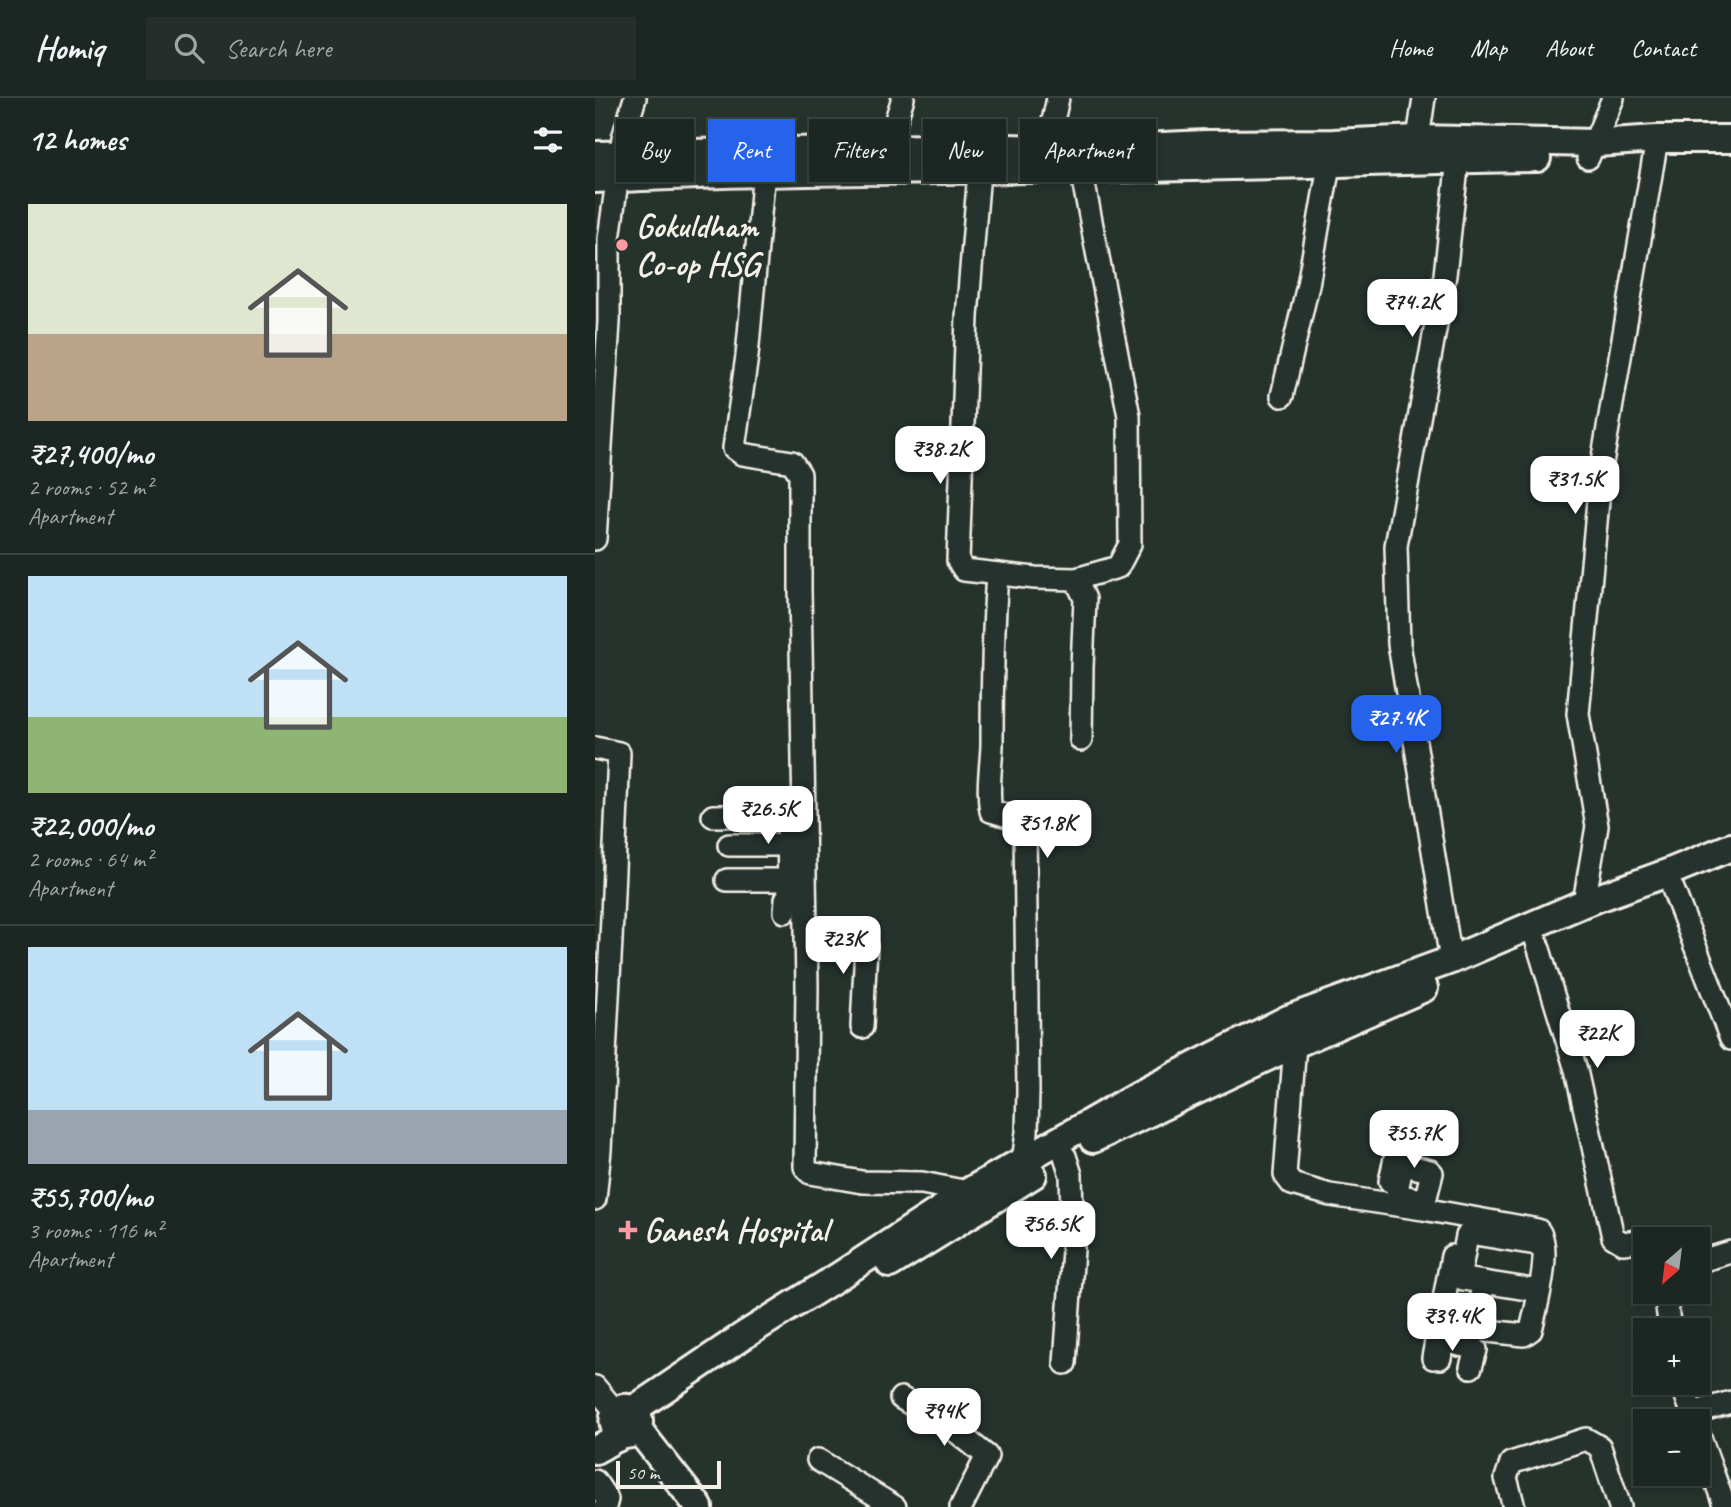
<!DOCTYPE html>
<html lang="en">
<head>
<meta charset="utf-8">
<style>
	:root { --surface:#1c2622; --page:#252e2a; --text:#f1f3f6; --muted:#a0a5a5; --line:#3a4340; --accent:#2563eb }
	body { margin:0; font-family:Caveat,sans-serif; background:var(--page); color:var(--text); height:100vh; display:flex; flex-direction:column; font-size:26px; white-space:nowrap }
	* { box-sizing:border-box; margin:0 }
	p { font-size:23px; color:var(--muted) }
	.icon { flex:none; width:38px; height:38px; fill:none; stroke:currentColor; stroke-width:2; stroke-linecap:round; stroke-linejoin:round }
	.map { position:relative; flex:1; overflow:hidden }
	.details { display:flex; flex-direction:column; background:var(--surface); width:595px }
	.details>* { flex:none }
	.guide { position:absolute; left:21px; top:21px; width:665px; height:63px; display:flex; gap:14px }
	.needle { width:46px; rotate:208deg }
	.controls { position:absolute; left:1038px; top:1129px; display:grid; gap:14px }
	.controls a { display:grid; place-items:center; width:77px; height:77px; border-radius:0px; background:var(--surface); box-shadow:0 4px 10px #0003,0 0 0 2px var(--line); font-size:35px }
	.scale { position:absolute; left:21px; bottom:18px; width:105px; box-sizing:border-box; padding-left:7px; border:4px solid #f4f1e8; border-top:0; font-size:19px; line-height:24px; white-space:nowrap; color:#f4f1e8; -webkit-text-stroke:5px #26332d; paint-order:stroke }
	.price { position:absolute; translate:-50% -60px; padding:0 16px; border-radius:14px; background:#fff; color:#222; font-size:23px; line-height:46px; filter:drop-shadow(0 2px 4px #0008) }
	.price::after { content:''; position:absolute; left:50%; top:42px; width:21px; height:16px; margin-left:-10px; background:inherit; clip-path:polygon(0 0,100% 0,50% 100%) }
	.price.active { background:var(--accent); color:#fff }
	ul { padding:0; list-style:none }
	li { display:grid; align-content:center; gap:14px; height:371px; padding:0 28px }
	li+li { border-top:2px solid var(--line) }
	li span { display:grid; place-items:center; height:217px; border-radius:0px; color:#555 }
	li>.icon { margin-inline-start:auto }
	span .icon { width:126px; height:126px; fill:#fffc; stroke-width:1 }
	li b { font-size:30px }
	h2 { display:flex; justify-content:space-between; align-items:center; height:84px; padding:0 28px; font-size:30px }
	.pill { padding:0 24px; border-radius:0px; background:var(--surface); box-shadow:0 4px 10px #0003,0 0 0 2px var(--line); font-size:24px; line-height:63px }
	.pill.active { background:var(--accent); color:#fff }
	header { display:flex; align-items:center; gap:42px; box-sizing:border-box; height:98px; padding:0 35px; background:var(--surface); border-bottom:2px solid var(--line) }
	header strong { font-size:33px }
	nav { display:flex; gap:38px; margin-inline-start:auto; font-size:24px }
	.search { width:490px; height:63px; background:var(--page); display:flex; align-items:center; gap:18px; box-sizing:border-box; padding:0 24px; border-radius:0px; color:var(--muted); font-size:26px }
	main { display:flex; flex:1; min-height:0 }
	.map>svg:first-child { display:block }
	.lines { fill:none; stroke-linecap:round; stroke-linejoin:round }
	.minor-casing { stroke:#f4f1e8; stroke-width:26 }
	.major-casing { stroke:#f4f1e8; stroke-width:32 }
	.minor { stroke:#26332d; stroke-width:21 }
	.major { stroke:#26332d; stroke-width:26 }
	.poi-dot { fill:#ff9aa2; stroke:#26332d; stroke-width:2.5 }
	.labels { text-anchor:middle; dominant-baseline:central; stroke-width:6; stroke-linejoin:round; paint-order:stroke }
	.poi-label { font-size:33px; font-weight:bold; fill:#f4f1e8; stroke:#26332d; text-anchor:start }
</style>
</head>
<body>
<header>
<strong>Homiq</strong>
<div class="search"><svg class="icon" aria-label="search" viewBox="0 0 24 24"><circle cx="10" cy="10" r="6"/><path d="M15 15l6 6"/></svg>Search here</div>
<nav><a>Home</a><a>Map</a><a>About</a><a>Contact</a></nav>
</header>
<main>
<section class="details">
<h2>12 homes<svg class="icon" aria-label="filters" viewBox="0 0 24 24"><path d="M4 7h16M4 17h16"/><circle cx="9" cy="7" r="2"/><circle cx="15" cy="17" r="2"/></svg></h2>
<ul>
<li><span style="background:linear-gradient(#dfe7d0 60%,#b9a48a 0)"><svg class="icon" aria-label="home" viewBox="0 0 24 24"><path d="M3 11l9-7 9 7M6 9v11h12V9"/></svg></span><div><b>₹27,400/mo</b><p>2 rooms · 52 m²</p><p>Apartment</p></div></li>
<li><span style="background:linear-gradient(#bfe0f5 65%,#8fb573 0)"><svg class="icon" aria-label="home" viewBox="0 0 24 24"><path d="M3 11l9-7 9 7M6 9v11h12V9"/></svg></span><div><b>₹22,000/mo</b><p>2 rooms · 64 m²</p><p>Apartment</p></div></li>
<li><span style="background:linear-gradient(#bfe0f5 75%,#9aa5b1 0)"><svg class="icon" aria-label="home" viewBox="0 0 24 24"><path d="M3 11l9-7 9 7M6 9v11h12V9"/></svg></span><div><b>₹55,700/mo</b><p>3 rooms · 116 m²</p><p>Apartment</p></div></li>
</ul>
</section>
<div class="map">
<svg width="1136" height="1409" viewBox="0 0 1136 1409">
	<rect width="100%" height="100%" fill="#26332d"/>
	<filter id="ink" filterUnits="userSpaceOnUse"><feTurbulence type="fractalNoise" baseFrequency=".0143" numOctaves="2"/><feDisplacementMap in="SourceGraphic" scale="14" xChannelSelector="R" yChannelSelector="G"/><feConvolveMatrix kernelMatrix="1 2 1 2 8 2 1 2 1" color-interpolation-filters="sRGB"/></filter>
	<g filter="url(#ink)">
		<g class="lines">
			<g class="minor-casing">
				<g id="minor">
					<polyline points="823,57 823,41 829,0"/>
					<polyline points="380,58 383,86 372,219 363,463 369,472 440,480 481,481 490,501 487,569 486,642"/>
					<polyline points="993,60 1018,0"/>
					<polyline points="170,62 152,258 139,350 147,356 197,364 205,376 205,492 212,888 210,1069 215,1075 267,1084 327,1085 373,1094"/>
					<polyline points="291,64 292,50 308,0"/>
					<polyline points="453,66 452,51 463,0"/>
					<polyline points="687,298 713,187 737,50"/>
					<polyline points="0,441 14,224 14,141 28,40 40,0"/>
					<path d="M402 476C398 534 397 591 397 648 396 669 392 692 396 713L426 722 430 729 433 993 432 1034 428 1064 429 1073"/>
					<polyline points="481,481 523,469 535,446 534,318 483,56"/>
					<polyline points="0,650 24,655 16,842 5,1052 0,1101"/>
					<polyline points="118,718 191,717 193,719 194,797 191,801 190,814"/>
					<polyline points="134,747 206,747"/>
					<polyline points="132,782 207,782"/>
					<polyline points="1078,791 1136,941"/>
					<polyline points="989,805 1002,728 983,616 1006,371 1062,41"/>
					<polyline points="937,828 981,972 1018,1139 1028,1145 1050,1142"/>
					<polyline points="211,843 266,845 271,848 267,929"/>
					<polyline points="856,862 804,546 801,448 850,177 863,61 867,46"/>
					<path d="M696 933 700 946 690 1077 697 1086 735 1097 828 1111 943 1132C958 1150 941 1210 936 1232L929 1237 884 1232 882 1227 888 1184 868 1181 865 1176 872 1138 874 1135 948 1147"/>
					<polyline points="796,1081 804,1083 807,1069 809,1067 835,1073 837,1075 830,1103 803,1097 802,1092 804,1083"/>
					<polyline points="795,1083 807,1029"/>
					<polyline points="1102,1164 1136,1154"/>
					<polyline points="888,1184 944,1193"/>
					<polyline points="1070,1194 1075,1232"/>
					<polyline points="865,1247 879,1250 881,1252 876,1269"/>
					<polyline points="838,1260 857,1158"/>
					<polyline points="845,1260 849,1244 851,1243 865,1247 866,1236"/>
					<polyline points="470,1265 478,1152 476,1077 470,1058"/>
					<polyline points="1086,1284 1100,1323"/>
					<polyline points="0,1289 21,1314"/>
					<polyline points="306,1300 358,1331 392,1358 366,1409"/>
					<polyline points="1097,1315 1136,1304"/>
					<polyline points="1102,1331 1130,1409"/>
					<polyline points="223,1362 300,1409"/>
					<polyline points="0,1383 12,1401 10,1409"/>
					<polyline points="919,1409 911,1380 916,1365 991,1341 1005,1349 1025,1409"/>
				</g>
			</g>
			<g class="major-casing">
				<g id="major">
					<polyline points="0,57 379,49 482,52 611,46 738,45 823,41 1001,45 1062,41 1136,41"/>
					<path d="M0 81C56 79 113 76 169 75 312 71 455 72 598 69 713 67 827 61 942 60"/>
					<polyline points="498,1041 700,946 829,890"/>
					<polyline points="295,1166 438,1077"/>
					<polyline points="38,1312 148,1238 244,1178 373,1094 545,996 605,965 693,921 856,862 989,805 1072,775 1136,749"/>
					<polyline points="43,1331 104,1409"/>
					<path d="M0 1352C8 1348 16 1342 24 1339 29 1336 35 1338 39 1334 47 1327 45 1315 36 1311 20 1304 10 1327 28 1337"/>
				</g>
			</g>
			<use href="#minor" class="minor"/>
			<use href="#major" class="major"/>
		</g>
	</g>
	<g class="poi-dot">
		<circle cx="27" cy="147" r="7"/>
		<path d="M29.5 1121.5h7v7h7v7h-7v7h-7v-7h-7v-7h7z"/>
	</g>
	<g class="labels">
		<g class="poi-label">
			<text x="41" y="128">Gokuldham<tspan x="41" dy="38">Co-op HSG</tspan></text>
			<text x="49" y="1132">Ganesh Hospital</text>
		</g>
	</g>
</svg>
<div class="controls">
<a><svg class="needle" viewBox="-14 -14 28 28"><path d="M0-13l5 13h-10z" fill="#e53935"/><path d="M0 13l5-13h-10z" fill="#a0a5a5"/></svg></a>
<a>+</a>
<a>−</a>
</div>
<div class="scale">50 m</div>
<b class="price" style="left:817px;top:241px">₹74.2K</b>
<b class="price" style="left:345px;top:388px">₹38.2K</b>
<b class="price" style="left:980px;top:418px">₹31.5K</b>
<b class="price active" style="left:801px;top:657px">₹27.4K</b>
<b class="price" style="left:173px;top:748px">₹26.5K</b>
<b class="price" style="left:452px;top:762px">₹51.8K</b>
<b class="price" style="left:248px;top:878px">₹23K</b>
<b class="price" style="left:1002px;top:972px">₹22K</b>
<b class="price" style="left:819px;top:1072px">₹55.7K</b>
<b class="price" style="left:456px;top:1163px">₹56.5K</b>
<b class="price" style="left:857px;top:1255px">₹39.4K</b>
<b class="price" style="left:349px;top:1350px">₹94K</b>
<div class="guide">
<a class="pill">Buy</a>
<a class="pill active">Rent</a>
<a class="pill">Filters</a>
<a class="pill">New</a>
<a class="pill">Apartment</a>
</div>
</div>
</main>
</body>
</html>
